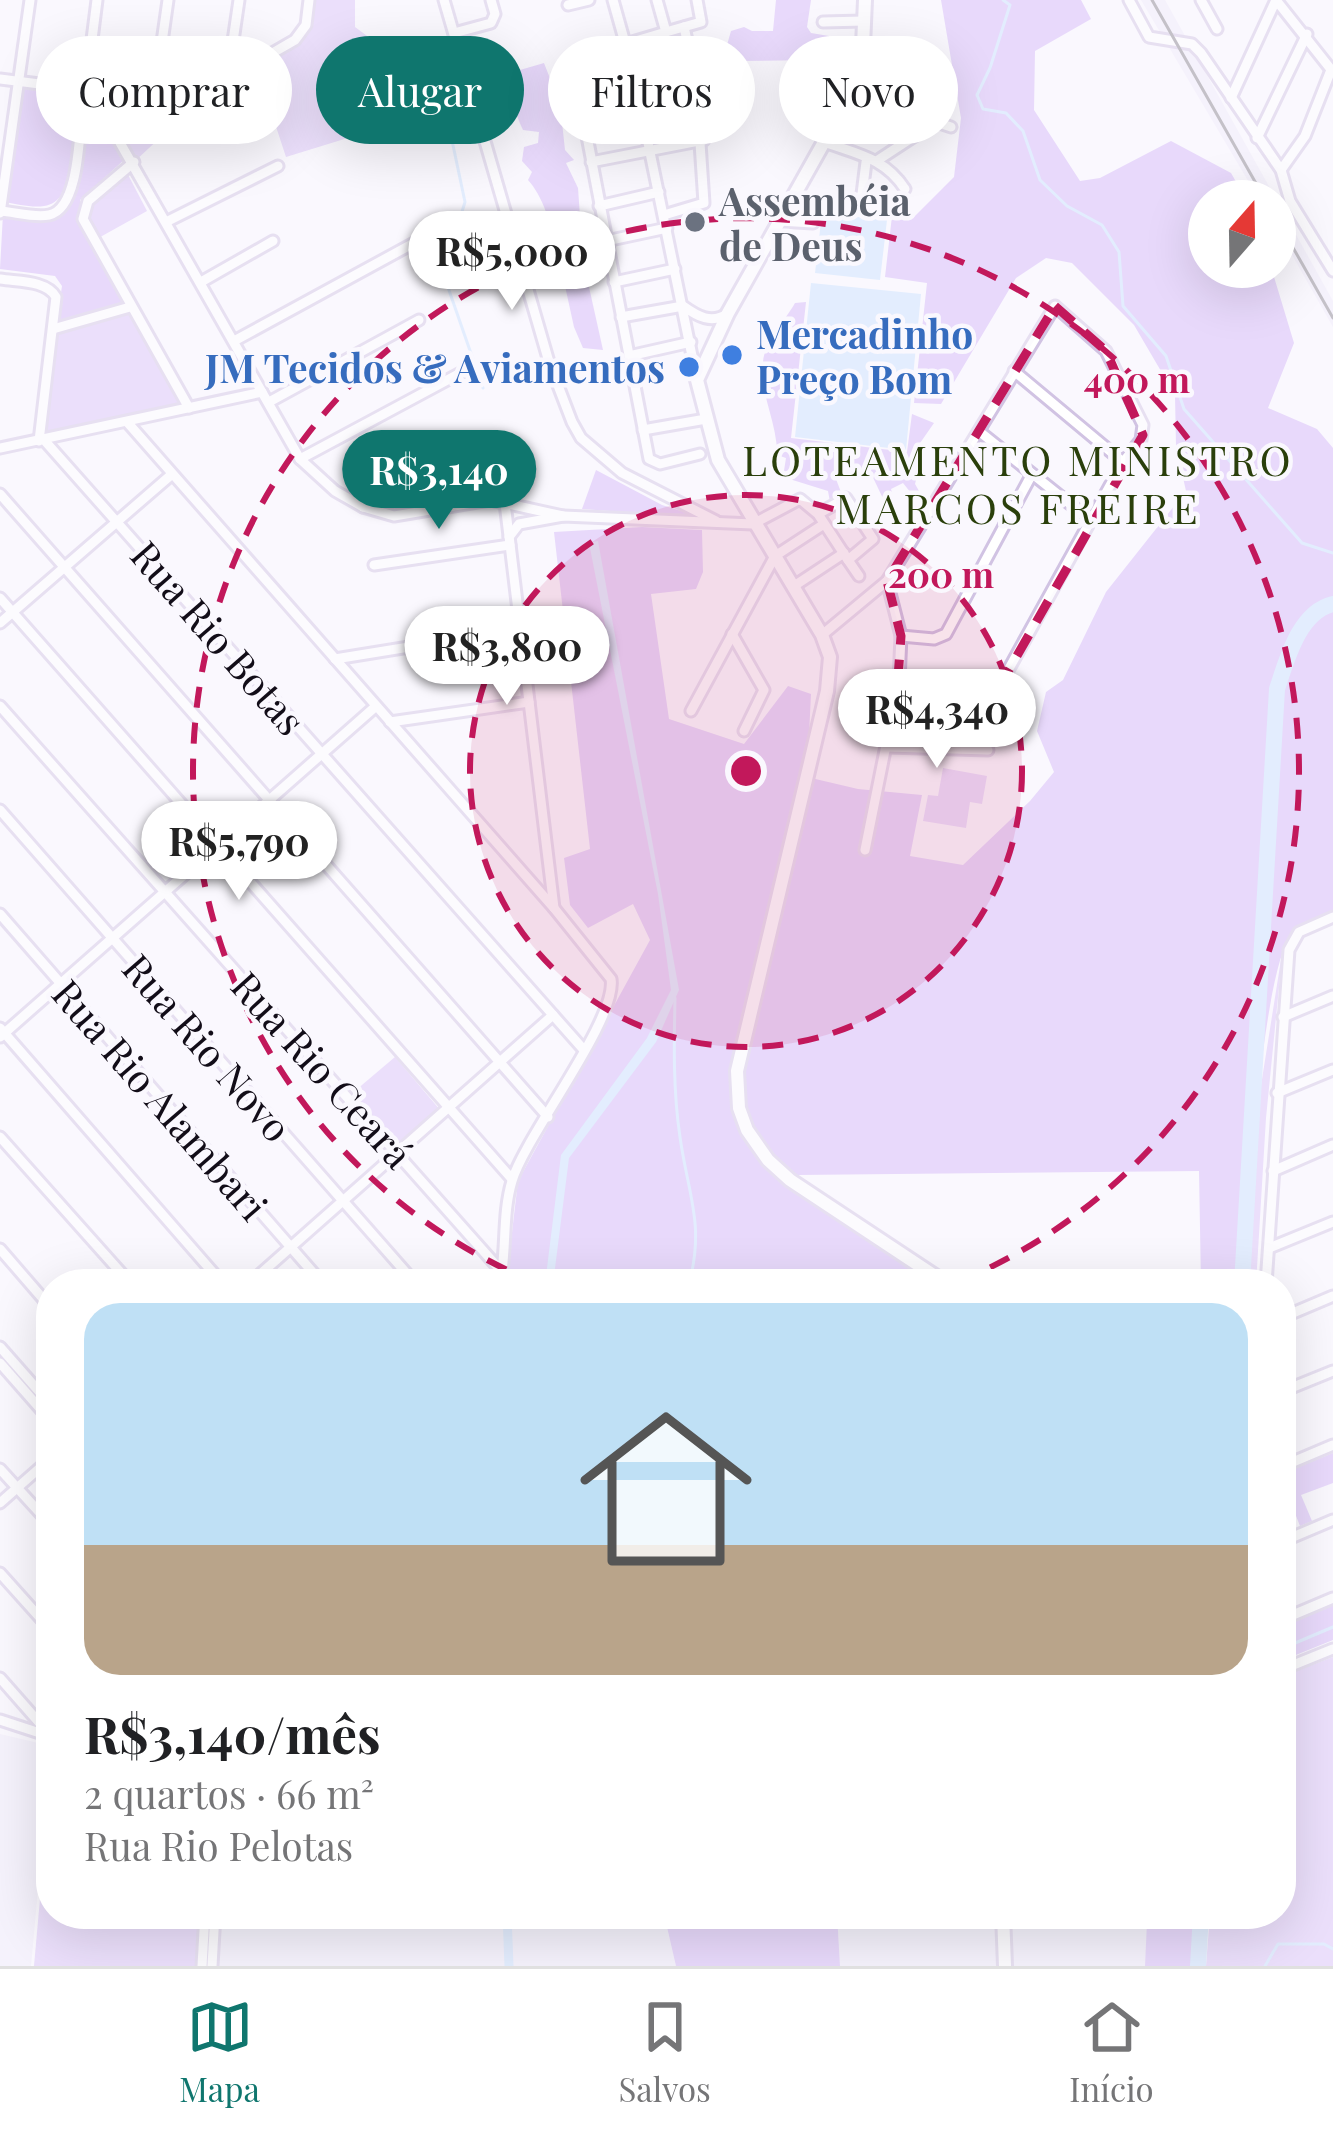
<!DOCTYPE html>
<html lang="pt">
<head>
<meta charset="utf-8">
<style>
	:root { --surface:#fff; --page:#f2f2f2; --text:#202124; --muted:#757577; --line:#e0e0e0; --accent:#0f766e }
	body { margin:0; font-family:"Playfair Display",serif; background:var(--page); color:var(--text); height:100vh; display:flex; flex-direction:column; font-size:45px; white-space:nowrap }
	* { box-sizing:border-box; margin:0 }
	p { font-size:39px; color:var(--muted) }
	.icon { flex:none; width:66px; height:66px; fill:none; stroke:currentColor; stroke-width:2; stroke-linecap:round; stroke-linejoin:round }
	.map { position:relative; flex:1; overflow:hidden }
	.panel { position:absolute; left:36px; top:1269px; width:1260px; height:660px; display:flex; flex-direction:column; background:var(--surface); border-radius:48px; box-shadow:0 12px 48px #0002 }
	.panel>* { flex:none }
	.guide { position:absolute; left:36px; top:36px; width:1263px; height:108px; display:flex; gap:24px }
	.needle { width:78px; rotate:20deg }
	.controls { position:absolute; left:1188px; top:180px; display:grid; gap:24px }
	.controls a { display:grid; place-items:center; width:108px; height:108px; border-radius:50%; background:var(--surface); box-shadow:0 12px 48px #0002; font-size:60px }
	.price { position:absolute; translate:-50% -102px; padding:0 27px; border-radius:42px; background:#fff; color:#222; font-size:39px; line-height:78px; filter:drop-shadow(0 3px 6px #0008) }
	.price::after { content:''; position:absolute; left:50%; top:72px; width:36px; height:27px; margin-left:-18px; background:inherit; clip-path:polygon(0 0,100% 0,50% 100%) }
	.price.on { background:var(--accent); color:#fff }
	ul { padding:0; list-style:none }
	li { display:grid; align-content:center; gap:24px; height:636px; padding:0 48px }
	li+li { border-top:3px solid var(--line) }
	li span { display:grid; place-items:center; height:372px; border-radius:36px; color:#555 }
	li>.icon { margin-inline-start:auto }
	span .icon { width:216px; height:216px; fill:#fffc; stroke-width:1 }
	li b { font-size:51px }
	.tag { padding:0 42px; border-radius:54px; background:var(--surface); box-shadow:0 12px 48px #0002; font-size:42px; line-height:108px }
	.tag.on { background:var(--accent); color:#fff }
	.menu { display:flex; justify-content:space-around; align-items:center; height:168px; border-top:3px solid var(--line); background:var(--surface); font-size:33px; color:var(--muted) }
	.menu a { display:grid; justify-items:center; gap:6px }
	.menu .on { color:var(--accent) }
	.map>svg:first-child { display:block }
	.built { fill:#f0eafa }
	.green { fill:#d9c0f9 }
	.forest { fill:#d2b4f8 }
	.water { fill:#c7e1fe }
	.lines { fill:none; stroke-linecap:round; stroke-linejoin:round }
	.stream { stroke:#c7e1fe; stroke-width:3 }
	.canal { stroke:#c7e1fe; stroke-width:9 }
	.river { stroke:#c7e1fe; stroke-width:16 }
	.minor-casing { stroke:#d1c3e3; stroke-width:15 }
	.secondary-casing { stroke:#d1c3e3; stroke-width:18 }
	.minor { stroke:#fff; stroke-width:9 }
	.secondary { stroke:#fff; stroke-width:12 }
	.tram { stroke:#837f88; stroke-width:3 }
	.marked { fill:none; stroke:#c2185b; stroke-width:9; stroke-dasharray:24 15; stroke-linejoin:round }
	.ring { fill:none; stroke:#c2185b; stroke-width:6; stroke-dasharray:21 15 }
	.worship-dot { fill:#6b7280; stroke:#faf8fe; stroke-width:4.5 }
	.shop-dot { fill:#3f7fe0; stroke:#faf8fe; stroke-width:4.5 }
	.labels { text-anchor:middle; dominant-baseline:central; stroke-width:9; stroke-linejoin:round; paint-order:stroke }
	.worship-label { font-size:39px; font-weight:bold; fill:#5b616d; stroke:#faf8fe; text-anchor:start }
	.shop-label { font-size:39px; font-weight:bold; fill:#366cbe; stroke:#faf8fe; text-anchor:start }
	.street-label { font-size:39px; fill:#120d18; stroke:#faf8fe }
	.neighbourhood-label { font-size:42px; letter-spacing:3px; fill:#2a3f0b; stroke:#faf8fe }
	.centre { fill:#c2185b; stroke:#faf8fe; stroke-width:6 }
	.ring-label { font-size:36px; text-anchor:middle; font-weight:bold; fill:#c2185b; stroke:#faf8fe; stroke-width:9; stroke-linejoin:round; paint-order:stroke }
</style>
</head>
<body>
<div class="map">
<svg width="1333" height="1966" viewBox="0 0 1333 1966">
	<rect width="100%" height="100%" fill="#faf8fe"/>
	<g class="built">
		<polygon points="1141,0 1165,0 1333,301 1333,327 1275,225 1275,201 1260,201"/>
		<polygon points="0,1734 51,1746 31,1966 0,1966"/>
		<polygon points="221,1914 664,1914 676,1966 218,1966"/>
		<polygon points="837,1914 1023,1914 1148,1922 1145,1966 840,1966"/>
	</g>
	<g class="green">
		<polygon points="309,0 355,0 355,27 382,47 406,120 286,157 264,90 163,135 134,162 98,104 101,98 172,107 302,32"/>
		<polygon points="125,169 147,211 93,241 83,208"/>
		<polygon points="130,307 189,408 39,441 53,329"/>
		<polygon points="445,465 464,497 400,509 379,506"/>
		<polygon points="943,768 987,776 982,804 970,802 966,828 923,821 928,795 938,796"/>
		<polygon points="1283,947 1266,1118 1256,1284 1247,1284 1256,1117"/>
		<polygon points="395,1057 441,1111 396,1150 349,1096"/>
		<polygon points="1333,1657 1333,1966 1206,1966 1210,1914 1281,1914 1281,1677"/>
		<polygon points="51,1776 51,1914 200,1914 198,1966 34,1966"/>
	</g>
	<g class="forest">
		<polygon points="776,0 811,0 807,27 811,33 829,36 828,52 814,60 736,61 727,45 731,31 744,27 752,31 773,31"/>
		<path d="M941 0H1081L1091 19 1035 51 1034 110 1080 181 1100 178 1171 141 1231 173 1247 201H1209V267H1271L1294 343 1268 408 1317 429 1333 448V914C1320 919 1301 924 1292 934 1262 967 1246 1227 1242 1284H1201L1199 1171 797 1175 773 1163 947 1284H506L518 1181 650 940 633 904 588 928 570 905 564 858 590 849 554 532 642 527 702 530 703 572 696 589 651 594 669 719 744 744 788 686 811 694 807 777 858 789 922 795 910 856 963 865 1030 801 1054 772 1037 731 1046 692 1063 680 1106 592 1186 491 1176 446 1175 395 1134 325 1072 263 1046 258 1016 278 941 404 914 403 927 283 885 277 892 216 913 218 954 177 961 118Z"/>
		<path d="M544 63 560 104 565 150 574 160 566 163 578 188 583 260 603 350 583 348 574 327 565 286 553 282C548 270 552 266 553 254 555 231 543 196 528 180L532 172 522 161 524 147 538 143 539 132 523 130C509 100 515 99 520 70Z"/>
		<path d="M24 88 58 93 76 113C72 139 77 202 44 206 32 208 17 204 5 202Z"/>
		<polygon points="95,112 125,159 80,200 80,215 127,306 56,326 62,286 55,276 0,269 3,214 61,214 72,197 83,119"/>
		<path d="M806 302 791 438 907 452 912 414 934 423 918 446 924 449 915 484 919 491 911 493 903 483 891 489 895 505 888 509 868 467 836 479 842 495 830 502 828 491 783 477 786 458 777 455C778 424 759 393 763 362 765 340 785 321 795 303Z"/>
		<polygon points="596,470 662,505 704,518 582,509"/>
		<polygon points="1333,1453 1333,1483 1301,1495 1312,1521 1300,1526 1289,1498 1281,1501 1281,1474"/>
		<polygon points="1333,1604 1333,1640 1281,1661 1281,1625"/>
		<polygon points="664,1914 837,1914 840,1966 676,1966"/>
		<polygon points="1024,1914 1201,1914 1198,1966 1145,1966 1147,1922"/>
	</g>
	<g class="water">
		<polygon points="822,213 887,220 880,280 815,273"/>
		<polygon points="811,283 921,294 906,450 795,437"/>
		<polygon points="598,541 679,990 656,1042 569,1158 553,1284 545,1284 561,1155 647,1038 671,990 658,894 589,543"/>
	</g>
	<g class="lines">
		<g class="stream">
			<polyline points="1003,0 1010,5 990,68 977,95 983,109 1006,113 1023,131 1040,180 1067,206 1102,225 1119,252 1123,306 1166,356 1184,409 1302,543 1333,553"/>
			<polyline points="450,131 465,202 443,273 483,388"/>
			<path d="M675 998C674 1044 673 1091 680 1137 688 1195 705 1224 689 1284"/>
			<polyline points="1281,1649 1333,1627"/>
			<polyline points="1265,1966 1278,1944 1324,1944 1333,1949"/>
		</g>
		<polyline class="canal" points="507,1914 509,1966"/>
		<g class="river">
			<path d="M1242 1284 1277 689C1287 659 1299 612 1333 604"/>
			<polyline points="1198,1966 1201,1914"/>
		</g>
		<g class="minor-casing">
			<g id="minor">
				<polyline points="444,0 549,362 572,422 581,438 622,473 716,521"/>
				<polyline points="613,0 634,75 697,380"/>
				<polyline points="657,0 666,32 568,61 585,126 649,459 660,464 700,454"/>
				<polyline points="1129,0 1149,37 1192,44 1201,53 1281,170 1290,201 1333,271"/>
				<polyline points="1201,0 1217,29"/>
				<polyline points="568,5 589,0"/>
				<polyline points="823,22 864,21"/>
				<polyline points="666,32 701,22 697,0"/>
				<polyline points="454,33 491,23 495,14 491,0"/>
				<polyline points="0,79 71,88"/>
				<polyline points="87,79 97,0"/>
				<circle cx="85" cy="95" r="16"/>
				<polyline points="227,82 239,0"/>
				<polyline points="576,88 692,63"/>
				<polyline points="101,98 153,105 182,105 295,40 306,25 309,0"/>
				<polyline points="1231,98 1276,0 1333,72"/>
				<polyline points="98,104 300,459 335,491 363,507 394,516 490,500 563,516"/>
				<polyline points="153,105 168,0"/>
				<polyline points="585,126 700,99"/>
				<polyline points="1257,138 1307,34"/>
				<path d="M824 142C857 154 885 158 905 189"/>
				<polyline points="878,160 936,122 951,127"/>
				<polyline points="134,162 88,201 83,219 189,408"/>
				<polyline points="591,162 704,140 700,99 684,27"/>
				<polyline points="1281,170 1305,136 1331,70"/>
				<polyline points="599,206 659,192"/>
				<path d="M0 211C15 212 34 218 49 215 79 209 79 136 82 110"/>
				<polyline points="0,213 30,0"/>
				<polyline points="664,215 704,203 700,143"/>
				<polyline points="168,221 278,166"/>
				<polyline points="779,221 813,223 816,201 854,204 862,194 866,162"/>
				<polyline points="606,241 667,228"/>
				<path d="M0 279C18 282 46 280 56 297L39 441"/>
				<polyline points="201,282 273,241"/>
				<polyline points="614,282 675,269"/>
				<path d="M621 317 683 306C697 316 712 325 728 313"/>
				<polyline points="53,329 130,307"/>
				<polyline points="234,341 425,237"/>
				<polyline points="629,356 691,342"/>
				<polyline points="1014,371 1123,462"/>
				<polyline points="269,402 419,320"/>
				<path d="M128 423 554 908 611 979C618 1019 525 1136 512 1181 502 1214 507 1250 500 1284"/>
				<polyline points="643,430 706,419"/>
				<polyline points="980,432 1090,520"/>
				<polyline points="45,441 584,1050"/>
				<polyline points="0,448 262,392"/>
				<polyline points="300,459 466,370"/>
				<polyline points="0,494 548,1117"/>
				<polyline points="505,503 554,908"/>
				<polyline points="363,507 442,463 469,490 490,500"/>
				<polyline points="509,537 519,524 563,516 753,524 800,499 818,514 848,560 873,539 846,498 818,514"/>
				<polyline points="848,560 859,576"/>
				<polyline points="374,565 510,545"/>
				<polyline points="794,586 844,553"/>
				<polyline points="0,598 512,1179"/>
				<polyline points="0,623 171,475"/>
				<polyline points="732,634 764,690 744,731"/>
				<polyline points="822,635 887,581 1055,306 1106,351 1143,425 1141,440 1123,462 990,703 967,709 896,706"/>
				<polyline points="901,636 934,639 946,634 1032,474"/>
				<polyline points="335,659 520,629"/>
				<polyline points="0,706 502,1272"/>
				<polyline points="691,711 775,556 824,524"/>
				<polyline points="390,722 529,702"/>
				<polyline points="887,747 988,750"/>
				<polyline points="0,810 416,1284"/>
				<polyline points="865,850 899,681 901,636 887,581"/>
				<polyline points="0,914 323,1284"/>
				<polyline points="1283,1017 1333,996"/>
				<polyline points="0,1028 223,1284"/>
				<polyline points="0,1037 375,707"/>
				<polyline points="1277,1093 1333,1070"/>
				<polyline points="0,1137 131,1284"/>
				<polyline points="1273,1171 1333,1145"/>
				<polyline points="1269,1248 1333,1222"/>
				<polyline points="0,1249 51,1308"/>
				<polyline points="249,1284 553,1015"/>
				<polyline points="1266,1284 1289,950 1299,932 1333,917"/>
				<polyline points="1281,1318 1333,1296"/>
				<polyline points="0,1347 51,1405"/>
				<polyline points="0,1363 51,1421"/>
				<polyline points="1281,1392 1333,1371"/>
				<polyline points="1281,1467 1333,1445"/>
				<polyline points="0,1469 51,1525"/>
				<polyline points="0,1503 51,1458"/>
				<polyline points="1281,1542 1333,1520"/>
				<polyline points="0,1573 51,1630"/>
				<polyline points="1281,1620 1333,1598"/>
				<polyline points="1281,1670 1333,1649"/>
				<polyline points="0,1678 51,1736"/>
				<polyline points="0,1720 46,1735"/>
				<polyline points="202,1966 205,1914"/>
				<polyline points="212,1966 215,1914"/>
			</g>
		</g>
		<g class="secondary-casing">
			<g id="secondary">
				<polyline points="865,0 863,46 851,94 728,313 697,380 718,460 822,635 830,657 827,691 737,1071 739,1108 747,1130 768,1160 790,1180 947,1284"/>
				<polyline points="1003,1914 1005,1966"/>
			</g>
		</g>
		<use href="#minor" class="minor"/>
		<use href="#secondary" class="secondary"/>
		<g class="tram">
			<polyline points="1152,0 1266,201"/>
			<polyline points="1275,216 1333,318"/>
		</g>
	</g>
	<path d="M0 0H1333V1966H0ZM1055 306 1106 351 1143 435 990 703 896 706 901 636 887 581Z" fill="#faf8fe" fill-opacity=".55" fill-rule="evenodd"/>
	<path class="marked" d="M1055 306 1106 351 1143 435 990 703 896 706 901 636 887 581Z"/>
	<circle cx="746" cy="771" r="276" fill="#c2185b" fill-opacity=".12"/>
	<g class="ring">
		<circle cx="746" cy="771" r="276"/>
		<path d="M539 1284A553 553 0 1 1 953 1284"/>
	</g>
	<circle class="worship-dot" cx="695" cy="222" r="12"/>
	<g class="shop-dot">
		<circle cx="732" cy="355" r="12"/>
		<circle cx="689" cy="367" r="12"/>
	</g>
	<g class="labels">
		<g class="worship-label">
			<text x="719" y="200">Assembéia<tspan x="719" dy="45">de Deus</tspan></text>
		</g>
		<g class="shop-label">
			<text x="756" y="333">Mercadinho<tspan x="756" dy="45">Preço Bom</tspan></text>
			<text x="665" y="367" text-anchor="end">JM Tecidos &amp; Aviamentos</text>
		</g>
		<g class="street-label">
			<text transform="translate(219 637) rotate(49)">Rua Rio Botas</text>
			<text transform="translate(208 1047) rotate(49)">Rua Rio Novo</text>
			<text transform="translate(323 1069) rotate(48)">Rua Rio Ceará</text>
			<text transform="translate(161 1099) rotate(49)">Rua Rio Alambari</text>
		</g>
		<g class="neighbourhood-label">
			<text x="1018" y="459">LOTEAMENTO MINISTRO<tspan x="1018" dy="48">MARCOS FREIRE</tspan></text>
		</g>
	</g>
	<circle cx="746" cy="771" r="18" class="centre"/>
	<g class="ring-label">
		<text x="1137" y="393">400 m</text>
		<text x="941" y="588">200 m</text>
	</g>
</svg>
<div class="controls">
<a><svg class="needle" viewBox="-14 -14 28 28"><path d="M0-13l5 13h-10z" fill="#e53935"/><path d="M0 13l5-13h-10z" fill="#757577"/></svg></a>
</div>
<b class="price" style="left:512px;top:313px">R$5,000</b>
<b class="price on" style="left:439px;top:532px">R$3,140</b>
<b class="price" style="left:507px;top:708px">R$3,800</b>
<b class="price" style="left:937px;top:771px">R$4,340</b>
<b class="price" style="left:239px;top:903px">R$5,790</b>
<div class="guide">
<a class="tag">Comprar</a>
<a class="tag on">Alugar</a>
<a class="tag">Filtros</a>
<a class="tag">Novo</a>
</div>
<section class="panel">
<ul>
<li><span style="background:linear-gradient(#bfe0f5 65%,#b9a48a 0)"><svg class="icon" aria-label="home" viewBox="0 0 24 24"><path d="M3 11l9-7 9 7M6 9v11h12V9"/></svg></span><div><b>R$3,140/mês</b><p>2 quartos · 66 m²</p><p>Rua Rio Pelotas</p></div></li>
</ul>
</section>
</div>
<nav class="menu">
<a class="on"><svg class="icon" aria-label="map" viewBox="0 0 24 24"><path d="M3 6l6-2 6 2 6-2v14l-6 2-6-2-6 2zM9 4v14M15 6v14"/></svg>Mapa</a>
<a><svg class="icon" aria-label="saved" viewBox="0 0 24 24"><path d="M7 4h10v16l-5-4-5 4z"/></svg>Salvos</a>
<a><svg class="icon" aria-label="home" viewBox="0 0 24 24"><path d="M3 11l9-7 9 7M6 9v11h12V9"/></svg>Início</a>
</nav>
</body>
</html>
